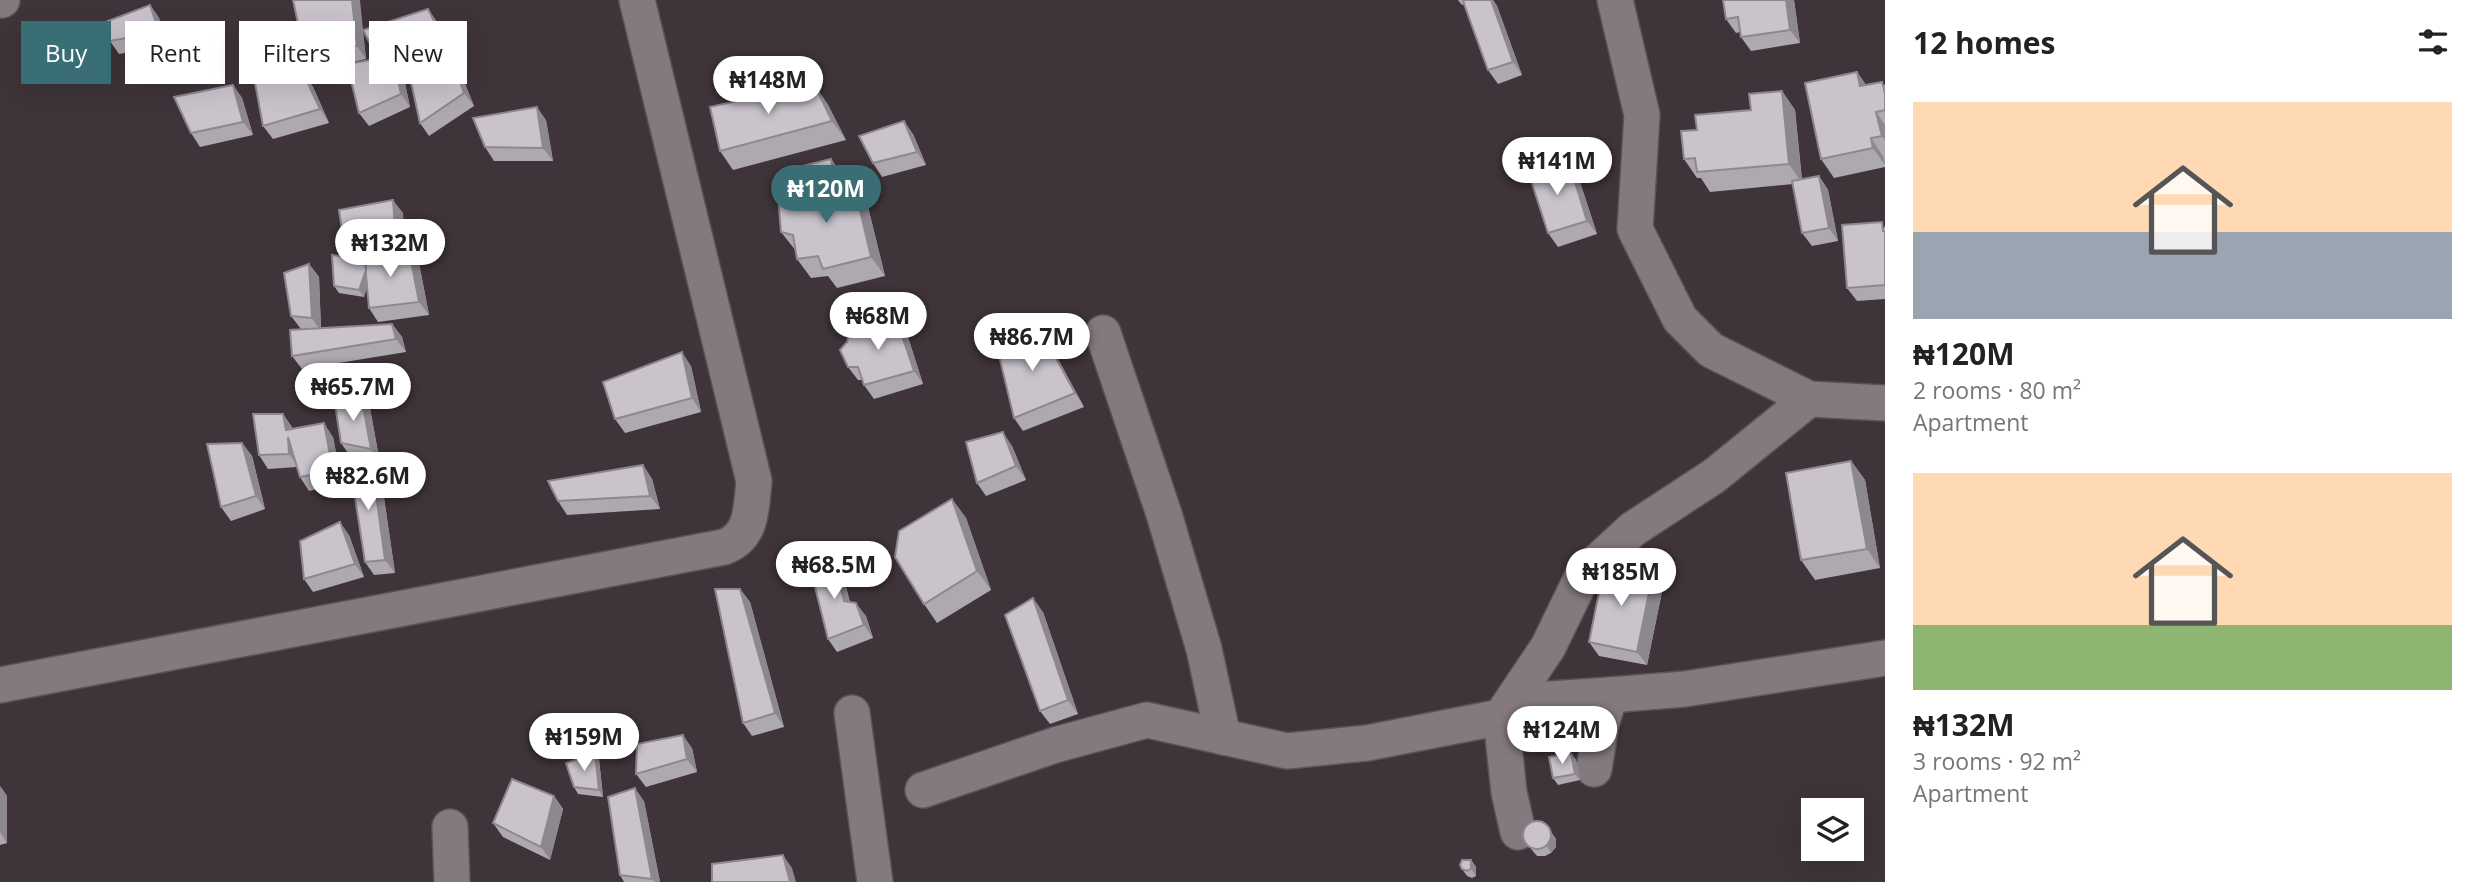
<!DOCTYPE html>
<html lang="en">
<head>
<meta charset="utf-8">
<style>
	:root { --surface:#fff; --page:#f6f6f6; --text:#222; --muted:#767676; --accent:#386e74 }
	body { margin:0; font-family:"Open Sans",sans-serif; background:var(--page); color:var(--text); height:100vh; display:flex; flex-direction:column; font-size:26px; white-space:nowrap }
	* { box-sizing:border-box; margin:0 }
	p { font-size:23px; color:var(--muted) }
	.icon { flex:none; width:38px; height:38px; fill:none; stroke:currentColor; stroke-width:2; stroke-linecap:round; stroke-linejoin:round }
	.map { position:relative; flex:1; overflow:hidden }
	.drawer { display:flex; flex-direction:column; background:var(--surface); width:595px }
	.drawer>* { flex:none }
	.top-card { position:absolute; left:21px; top:21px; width:665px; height:63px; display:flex; gap:14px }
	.buttons { position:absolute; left:1801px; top:798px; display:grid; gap:14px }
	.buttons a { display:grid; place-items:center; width:63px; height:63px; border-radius:0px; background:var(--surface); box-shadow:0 7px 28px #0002; font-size:35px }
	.price { position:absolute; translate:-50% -60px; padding:0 16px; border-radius:24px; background:#fff; color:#222; font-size:23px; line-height:46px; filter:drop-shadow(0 2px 4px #0008) }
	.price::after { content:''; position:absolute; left:50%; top:42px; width:21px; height:16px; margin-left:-10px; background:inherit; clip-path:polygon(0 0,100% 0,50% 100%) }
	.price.selected { background:var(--accent); color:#fff }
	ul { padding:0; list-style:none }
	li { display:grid; align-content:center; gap:14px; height:371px; padding:0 28px }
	li span { display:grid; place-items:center; height:217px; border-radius:0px; color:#555 }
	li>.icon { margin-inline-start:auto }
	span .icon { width:126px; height:126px; fill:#fffc; stroke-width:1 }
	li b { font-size:30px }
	h2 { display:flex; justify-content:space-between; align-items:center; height:84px; padding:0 28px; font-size:30px }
	.tag { padding:0 24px; border-radius:0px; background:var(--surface); box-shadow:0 7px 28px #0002; font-size:24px; line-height:63px }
	.tag.selected { background:var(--accent); color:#fff }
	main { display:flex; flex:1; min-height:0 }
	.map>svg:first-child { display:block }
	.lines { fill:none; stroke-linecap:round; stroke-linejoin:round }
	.minor-casing { stroke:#5a5256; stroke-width:38 }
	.minor { stroke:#84797e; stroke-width:35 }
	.wall { fill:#aea8af }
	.shaded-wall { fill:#8d888f }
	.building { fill:#cac3cc; stroke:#8d888f; stroke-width:2 }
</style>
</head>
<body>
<main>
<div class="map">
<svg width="1885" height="882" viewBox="0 0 1885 882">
	<rect width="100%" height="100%" fill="#3e3439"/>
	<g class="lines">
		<g class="minor-casing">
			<g id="minor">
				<polyline points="0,0 2,0"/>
				<polyline points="1615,0 1642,115 1635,229 1680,319 1711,350 1809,399 1885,403"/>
				<polyline points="1103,333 1164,514 1204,649 1223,737"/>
				<path d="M0 685 724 547C753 536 751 508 754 481L637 0"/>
				<polyline points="852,713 875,882"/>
				<polyline points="1594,769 1601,725 1610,695 1685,689 1885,658"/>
				<polyline points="923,790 1055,745 1147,720 1287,751 1367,743 1501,717 1534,700 1610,695"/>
				<polyline points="450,827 452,882"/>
				<polyline points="1518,832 1509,792 1501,717 1548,647 1583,575 1633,529 1714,476 1809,399"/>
			</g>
		</g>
		<use href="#minor" class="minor"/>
	</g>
	<g class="wall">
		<polygon points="359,0 366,59 315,70 305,56"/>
		<polygon points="1458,0 1493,0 1497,6 1522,75 1498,84 1488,70 1464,4 1462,5"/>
		<polygon points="1794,0 1800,43 1751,51 1741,37 1740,32 1736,33 1726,19"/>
		<polygon points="150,5 159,18 168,46 119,54 110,41"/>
		<polygon points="438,23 451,50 397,61 402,69 410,107 369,126 359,113 379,58 374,51"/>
		<polygon points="459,69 474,106 429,136 420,123"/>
		<polygon points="1857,72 1866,85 1885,85 1885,167 1834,178 1821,159"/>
		<polygon points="303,73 313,87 329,123 273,139 263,126"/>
		<polygon points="233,85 242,98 253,135 200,147 191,133"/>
		<polygon points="1782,91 1795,110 1802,179 1819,176 1828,190 1838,241 1812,246 1802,233 1793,184 1710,192 1701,178 1697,178 1684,159 1697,130 1751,110"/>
		<polygon points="827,103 846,140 733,170 720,151"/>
		<polygon points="546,120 553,161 494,161 485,147"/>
		<polygon points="913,134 926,165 882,177 873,163"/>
		<polygon points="831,159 836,166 839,186 867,203 885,276 837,288 828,276 811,278 797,259 796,251 781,232 792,194"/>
		<polygon points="1544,159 1554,174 1580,182 1597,234 1558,247 1548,233"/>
		<polygon points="403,213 405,250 409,250 419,263 429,315 378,322 369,308 367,287 364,297 339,293 334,286 365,259 365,256 353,257 344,244"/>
		<polygon points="1885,226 1885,299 1857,301 1847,288"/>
		<polygon points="309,264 319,277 321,328 392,324 402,337 406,352 302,369 292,356 301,329 291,316"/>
		<polygon points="896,318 906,331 923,384 874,399 864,385 863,380 858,380 848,367"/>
		<polygon points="1052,348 1084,407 1023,431 1014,418"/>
		<polygon points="691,366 701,412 625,433 615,419"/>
		<polygon points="370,408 380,463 350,456 341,443"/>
		<polygon points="283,414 293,429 333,437 342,484 309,491 300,477 297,467 268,469 259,455"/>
		<polygon points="242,443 252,456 265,509 231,521 221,507"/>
		<polygon points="1012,446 1026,480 986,496 977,483"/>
		<polygon points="1851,461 1865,480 1880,568 1815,580 1801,560"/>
		<polygon points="372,464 381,477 395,573 374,575 365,562"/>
		<polygon points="643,465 652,479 660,509 567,515 558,501"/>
		<polygon points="952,499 966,518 991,590 937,623 924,604"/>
		<polygon points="349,535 364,577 313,592 304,579"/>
		<polygon points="833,558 842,571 850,602 866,616 873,638 837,652 828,639"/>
		<polygon points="1663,587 1647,665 1599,656 1589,642"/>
		<polygon points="740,589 750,602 784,727 752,736 743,723"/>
		<polygon points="1043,612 1078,714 1050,724 1040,711"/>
		<polygon points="692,748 697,772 646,787 636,774"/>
		<polygon points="1571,753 1576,760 1580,780 1558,785 1553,778"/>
		<polygon points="599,759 603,797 578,794 574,787"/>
		<polygon points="0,786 7,796 7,843 0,845"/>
		<polygon points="554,796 563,809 550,860 503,837 493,823"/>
		<polygon points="644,801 660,882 624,882 620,875"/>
		<polygon points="1551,832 1556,839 1556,847 1551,853 1545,856 1537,856 1522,838"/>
		<polygon points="1471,860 1476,867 1476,876 1472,878 1467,876 1462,869"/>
	</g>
	<g class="shaded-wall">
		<polygon points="352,0 360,0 366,59 357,46"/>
		<polygon points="1491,0 1493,0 1497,6 1522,75 1513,62"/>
		<polygon points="1786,0 1794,0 1800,43 1790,30"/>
		<polygon points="150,5 159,18 168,46 159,32"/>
		<polygon points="428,9 438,23 451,50 442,37"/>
		<polygon points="450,55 459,69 474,106 464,93"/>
		<polygon points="393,56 402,69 410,107 401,94"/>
		<polygon points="1857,72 1870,91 1860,86"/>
		<polygon points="303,73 313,87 329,123 320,109"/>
		<polygon points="814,84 827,103 846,140 832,121"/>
		<polygon points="233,85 242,98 253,135 243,122"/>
		<polygon points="1782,91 1795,110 1802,183 1789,164"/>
		<polygon points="537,107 546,120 553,161 543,148"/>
		<polygon points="1876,112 1885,125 1885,141 1882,136"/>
		<polygon points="904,121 913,134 926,165 917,152"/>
		<polygon points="1871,138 1884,158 1885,165 1873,148"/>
		<polygon points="831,159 836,166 839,186 835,180"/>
		<polygon points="1544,159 1553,173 1559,189 1549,175"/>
		<polygon points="1571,169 1580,182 1597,234 1587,221"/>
		<polygon points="1819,176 1828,190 1838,241 1829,228"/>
		<polygon points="854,184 867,203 885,276 871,257"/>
		<polygon points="393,200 403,213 405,252 396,239"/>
		<polygon points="409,250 419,263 429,315 419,302"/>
		<polygon points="369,260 374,267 364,297 359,290"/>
		<polygon points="309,264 319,277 321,332 312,318"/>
		<polygon points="896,318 906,331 923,384 914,371"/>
		<polygon points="392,324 402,337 406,352 396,339"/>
		<polygon points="1043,334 1052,348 1084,407 1075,393"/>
		<polygon points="682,352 691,366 701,412 692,398"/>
		<polygon points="361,395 370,408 380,463 371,449"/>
		<polygon points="283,414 292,427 295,444 286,430"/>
		<polygon points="324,423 333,437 342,484 333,471"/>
		<polygon points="1003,432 1012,446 1026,480 1016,466"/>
		<polygon points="288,437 299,467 289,454"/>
		<polygon points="242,443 252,456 265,509 256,496"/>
		<polygon points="1851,461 1865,480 1880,568 1867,549"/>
		<polygon points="372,464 381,477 395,573 385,560"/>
		<polygon points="643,465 652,479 660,509 650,496"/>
		<polygon points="952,499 966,518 991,590 977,571"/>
		<polygon points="340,522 349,535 364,577 355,564"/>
		<polygon points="833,558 842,571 853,615 844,601"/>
		<polygon points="1653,573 1663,587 1647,665 1637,652"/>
		<polygon points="740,589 750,602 784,727 775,713"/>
		<polygon points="1033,598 1043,612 1078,714 1068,700"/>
		<polygon points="856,603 866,616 873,638 864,625"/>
		<polygon points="683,735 692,748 697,772 687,759"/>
		<polygon points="595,753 599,759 603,797 599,790"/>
		<polygon points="1571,753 1576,760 1580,780 1575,774"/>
		<polygon points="0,786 7,796 7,843 0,832"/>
		<polygon points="635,788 644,801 660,882 655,882 652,879"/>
		<polygon points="554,796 563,809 550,860 541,847"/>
		<polygon points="1551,832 1556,839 1556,847 1551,853 1547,846"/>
		<polygon points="783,855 792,868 796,882 790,882"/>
		<polygon points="1471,860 1476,867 1476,876 1471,869"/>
	</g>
	<g class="building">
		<polygon points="293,0 352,0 357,46 305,56"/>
		<polygon points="1466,0 1491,0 1513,62 1488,70 1463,1"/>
		<polygon points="1723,0 1786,0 1790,30 1741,37 1738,17 1726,19"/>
		<polygon points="150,5 159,32 110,41 100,24"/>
		<polygon points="428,9 442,37 374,51 363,30"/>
		<polygon points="450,55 464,93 420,123 407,64"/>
		<polygon points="393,56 401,94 359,113 347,64"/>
		<polygon points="1857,72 1860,86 1882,82 1885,93 1885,110 1876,112 1882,136 1871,138 1873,148 1821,159 1805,83"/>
		<polygon points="303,73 320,109 263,126 255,83"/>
		<polygon points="814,84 832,121 720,151 710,107"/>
		<polygon points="233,85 243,122 191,133 174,97"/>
		<polygon points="1782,91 1789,164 1697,172 1695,158 1684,159 1681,131 1697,130 1695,115 1751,110 1749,94"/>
		<polygon points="537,107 543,148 485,147 473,118"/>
		<polygon points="904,121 917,152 873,163 859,136"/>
		<polygon points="831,159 835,180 791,194 782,171"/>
		<polygon points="1544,159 1549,175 1571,169 1587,221 1548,233 1526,165"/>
		<polygon points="1819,176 1829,228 1802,233 1792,181"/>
		<polygon points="854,184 871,257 823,269 818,256 797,259 793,235 781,232 778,196"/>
		<polygon points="393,200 396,239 344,244 339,210"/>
		<polygon points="1882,222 1883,231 1885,231 1885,285 1847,288 1842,225"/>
		<polygon points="409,250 419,302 369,308 364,253"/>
		<polygon points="332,255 365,259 366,270 359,290 334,286"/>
		<polygon points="309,264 312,318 291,316 284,273"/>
		<polygon points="896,318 914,371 864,385 858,367 848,367 840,350 847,342 850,330"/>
		<polygon points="392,324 396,339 292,356 290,330"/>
		<polygon points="1043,334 1075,393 1014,418 996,343 1018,335"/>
		<polygon points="682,352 692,398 615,419 603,382"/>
		<polygon points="361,395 371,449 341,443 335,404"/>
		<polygon points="253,414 283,414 286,430 324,423 333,471 300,477 288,437 289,454 259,455"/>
		<polygon points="1003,432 1016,466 977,483 966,442"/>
		<polygon points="242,443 256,496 221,507 207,444"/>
		<polygon points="1851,461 1867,549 1801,560 1786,473"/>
		<polygon points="372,464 385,560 365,562 350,465"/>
		<polygon points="643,465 650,496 558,501 548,481"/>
		<polygon points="952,499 977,571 924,604 895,557 899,531"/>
		<polygon points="340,522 355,564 304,579 300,541"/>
		<polygon points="833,558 844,601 856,603 864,625 828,639 810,567"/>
		<polygon points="1605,563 1653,573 1637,652 1589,642"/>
		<polygon points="715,589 740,589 775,713 743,723"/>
		<polygon points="1033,598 1068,700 1040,711 1005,615"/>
		<polygon points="683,735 687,759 636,774 637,744"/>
		<polygon points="595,753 599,790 574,787 566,763"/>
		<polygon points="1571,753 1575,774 1553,778 1549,757"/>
		<polygon points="512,779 554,796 541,847 493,823"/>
		<polygon points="635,788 652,879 620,875 608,797"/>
		<circle cx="1537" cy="835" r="14"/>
		<polygon points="783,855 790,882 712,882 712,864"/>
		<polygon points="1462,860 1471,860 1471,869 1467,871 1462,869 1460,865"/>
	</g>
</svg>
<div class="buttons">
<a><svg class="icon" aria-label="layers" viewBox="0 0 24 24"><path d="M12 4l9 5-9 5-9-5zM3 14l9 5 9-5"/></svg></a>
</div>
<b class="price" style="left:768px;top:116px">₦148M</b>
<b class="price" style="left:1557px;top:197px">₦141M</b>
<b class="price selected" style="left:826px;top:225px">₦120M</b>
<b class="price" style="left:390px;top:279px">₦132M</b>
<b class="price" style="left:878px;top:352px">₦68M</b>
<b class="price" style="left:1032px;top:373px">₦86.7M</b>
<b class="price" style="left:353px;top:423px">₦65.7M</b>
<b class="price" style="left:368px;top:512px">₦82.6M</b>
<b class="price" style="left:834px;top:601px">₦68.5M</b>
<b class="price" style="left:1621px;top:608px">₦185M</b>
<b class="price" style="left:1562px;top:766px">₦124M</b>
<b class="price" style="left:584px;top:773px">₦159M</b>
<div class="top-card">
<a class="tag selected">Buy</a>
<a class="tag">Rent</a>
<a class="tag">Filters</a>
<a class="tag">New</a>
</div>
</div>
<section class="drawer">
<h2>12 homes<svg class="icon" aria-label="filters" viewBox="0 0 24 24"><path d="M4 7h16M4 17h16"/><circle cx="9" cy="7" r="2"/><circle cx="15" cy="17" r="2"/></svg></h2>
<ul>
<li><span style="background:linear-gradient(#ffd9b3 60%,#9aa5b1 0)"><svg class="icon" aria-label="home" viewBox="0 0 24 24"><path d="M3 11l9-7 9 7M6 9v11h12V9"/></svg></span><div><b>₦120M</b><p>2 rooms · 80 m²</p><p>Apartment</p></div></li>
<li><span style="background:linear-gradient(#ffd9b3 70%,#8fb573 0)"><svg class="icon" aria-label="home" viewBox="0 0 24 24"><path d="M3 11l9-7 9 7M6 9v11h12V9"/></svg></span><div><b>₦132M</b><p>3 rooms · 92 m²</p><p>Apartment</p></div></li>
</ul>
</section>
</main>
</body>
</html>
